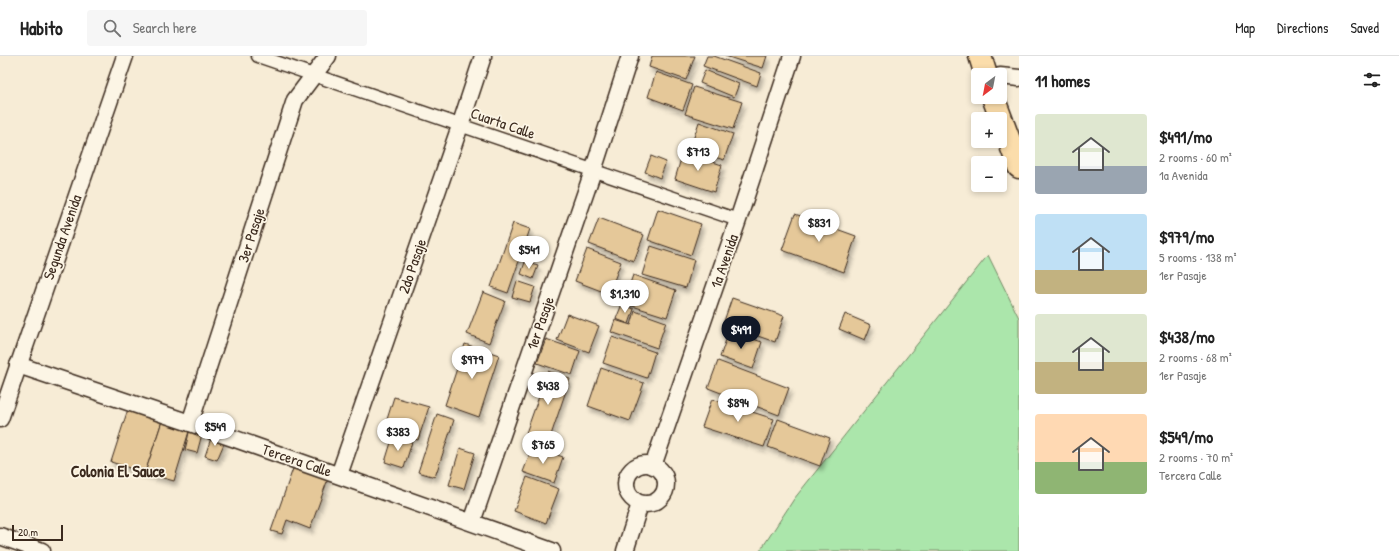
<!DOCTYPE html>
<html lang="en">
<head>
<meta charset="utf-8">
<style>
	:root { --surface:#fff; --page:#f6f6f6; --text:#222; --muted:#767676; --line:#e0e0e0; --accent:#111827 }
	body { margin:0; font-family:"Patrick Hand",sans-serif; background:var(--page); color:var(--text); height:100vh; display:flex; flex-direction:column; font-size:15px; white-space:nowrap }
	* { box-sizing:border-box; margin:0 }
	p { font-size:13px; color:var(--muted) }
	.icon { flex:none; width:22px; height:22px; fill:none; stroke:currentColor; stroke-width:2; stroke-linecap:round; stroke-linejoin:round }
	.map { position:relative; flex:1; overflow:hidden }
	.side { display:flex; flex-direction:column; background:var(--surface); width:380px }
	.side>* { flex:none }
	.needle { width:26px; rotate:212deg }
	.controls { position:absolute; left:971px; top:12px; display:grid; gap:8px }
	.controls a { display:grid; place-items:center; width:36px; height:36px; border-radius:4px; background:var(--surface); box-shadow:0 2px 6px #0003; font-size:20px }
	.scale { position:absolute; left:12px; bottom:10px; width:51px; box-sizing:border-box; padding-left:4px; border:2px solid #3b2a1e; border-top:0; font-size:11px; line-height:14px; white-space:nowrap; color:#3b2a1e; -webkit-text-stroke:3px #fcf5e5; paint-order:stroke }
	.price { position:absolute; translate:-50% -34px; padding:0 9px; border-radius:14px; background:#fff; color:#222; font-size:13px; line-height:26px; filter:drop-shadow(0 1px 2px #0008) }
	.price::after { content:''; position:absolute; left:50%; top:24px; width:12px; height:9px; margin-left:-6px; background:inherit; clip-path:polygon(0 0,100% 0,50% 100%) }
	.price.active { background:var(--accent); color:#fff }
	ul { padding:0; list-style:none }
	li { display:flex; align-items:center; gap:12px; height:100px; padding:0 16px }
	li span { display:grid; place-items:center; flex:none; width:112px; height:80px; border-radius:4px; color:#555 }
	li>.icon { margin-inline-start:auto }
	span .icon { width:48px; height:48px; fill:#fffc; stroke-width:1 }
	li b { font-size:17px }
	h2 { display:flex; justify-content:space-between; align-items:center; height:48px; padding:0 16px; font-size:17px }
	header { display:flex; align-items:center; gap:24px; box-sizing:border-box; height:56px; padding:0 20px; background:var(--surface); border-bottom:1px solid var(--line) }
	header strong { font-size:19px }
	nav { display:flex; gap:22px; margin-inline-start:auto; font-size:14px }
	.search { width:280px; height:36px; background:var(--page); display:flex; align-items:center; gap:10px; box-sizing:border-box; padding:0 14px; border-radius:4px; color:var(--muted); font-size:15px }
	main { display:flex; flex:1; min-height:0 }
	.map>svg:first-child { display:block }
	.green { fill:#abe6ab; stroke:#738864 }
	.building { fill:#e5c899; stroke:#3b2a1e; filter:url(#shadow) }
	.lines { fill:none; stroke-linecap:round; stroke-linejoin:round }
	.pedestrian-casing { stroke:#3b2a1e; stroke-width:15 }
	.minor-casing { stroke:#3b2a1e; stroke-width:19 }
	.primary-casing { stroke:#3b2a1e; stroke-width:25 }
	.pedestrian { stroke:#fcf5e5; stroke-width:12 }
	.minor { stroke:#fcf5e5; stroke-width:16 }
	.primary { stroke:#fbddab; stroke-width:22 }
	.labels { text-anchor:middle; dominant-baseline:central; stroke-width:3.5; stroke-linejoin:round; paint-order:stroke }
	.street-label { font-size:15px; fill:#3b2a1e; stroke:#fcf5e5 }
	.neighbourhood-label { font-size:16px; font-weight:bold; fill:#3b2a1e; stroke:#fcf5e5 }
</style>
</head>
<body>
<header>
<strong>Habito</strong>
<div class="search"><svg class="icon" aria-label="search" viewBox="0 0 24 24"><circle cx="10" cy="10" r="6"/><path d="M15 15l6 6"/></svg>Search here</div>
<nav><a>Map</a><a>Directions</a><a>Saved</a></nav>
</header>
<main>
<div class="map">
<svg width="1019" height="495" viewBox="0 0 1019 495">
	<defs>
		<filter id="shadow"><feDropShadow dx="2.5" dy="4.5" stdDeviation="2" flood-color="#0004"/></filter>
	</defs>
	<rect width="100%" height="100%" fill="#f7ecd6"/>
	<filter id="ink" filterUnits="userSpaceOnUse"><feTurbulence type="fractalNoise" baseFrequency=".025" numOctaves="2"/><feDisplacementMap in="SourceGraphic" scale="8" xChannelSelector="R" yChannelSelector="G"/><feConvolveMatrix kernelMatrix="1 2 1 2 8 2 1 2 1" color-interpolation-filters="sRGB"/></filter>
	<g filter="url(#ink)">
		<polygon class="green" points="988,199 1019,262 1019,495 760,495 794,443"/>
		<g class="building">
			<polygon points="652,0 695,0 686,24 649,11"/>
			<polygon points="707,0 714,0 761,17 757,30 703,10"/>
			<polygon points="725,0 767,0 763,12"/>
			<polygon points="705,14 739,28 734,41 700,27"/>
			<polygon points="656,16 692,29 683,54 648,41"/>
			<polygon points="694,31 742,46 733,73 685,58"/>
			<polygon points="699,66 733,78 724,104 690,93"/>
			<polygon points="683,96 722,109 714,136 675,123"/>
			<polygon points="651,100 666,106 660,122 645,116"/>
			<polygon points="658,153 701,168 691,199 648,184"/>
			<polygon points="795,158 856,180 844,216 782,194"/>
			<polygon points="599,162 644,179 634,205 589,188"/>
			<polygon points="513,167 530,173 508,237 491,231"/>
			<polygon points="651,190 694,204 686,232 642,219"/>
			<polygon points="587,193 621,206 609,238 575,225"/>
			<polygon points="525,206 538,210 533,223 521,218"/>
			<polygon points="633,219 676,234 667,261 623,247"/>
			<polygon points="517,225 535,231 530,246 512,241"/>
			<polygon points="483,236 505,245 489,287 467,278"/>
			<polygon points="732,242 784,260 775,286 723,268"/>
			<polygon points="622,248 634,253 629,268 616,263"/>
			<polygon points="635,255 666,266 657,292 611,276 615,264 631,269"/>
			<polygon points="567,258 599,270 589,296 557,284"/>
			<polygon points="845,258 871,269 865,284 839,273"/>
			<polygon points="729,275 762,286 753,313 720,301"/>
			<polygon points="612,281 655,296 647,322 603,307"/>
			<polygon points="546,283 580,295 572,319 537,307"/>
			<polygon points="465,288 499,299 479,361 445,349"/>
			<polygon points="718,305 789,332 779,359 708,332"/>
			<polygon points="601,312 644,327 630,365 588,350"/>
			<polygon points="548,315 570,323 549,385 526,377"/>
			<polygon points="394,341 429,351 418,384 384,373"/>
			<polygon points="712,343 774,363 764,391 702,371"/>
			<polygon points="129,350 163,362 145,417 111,406"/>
			<polygon points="437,358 454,364 435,421 418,416"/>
			<polygon points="163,362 190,372 174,425 145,417"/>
			<polygon points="778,363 830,382 820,410 768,391"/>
			<polygon points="190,372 202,378 197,397 185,394"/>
			<polygon points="212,379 226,383 217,404 205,400"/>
			<polygon points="393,380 412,386 404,412 385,406"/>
			<polygon points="533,390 563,401 554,427 523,416"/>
			<polygon points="460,392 475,397 464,433 449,429"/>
			<polygon points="295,407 329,420 310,473 287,464 282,478 271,475"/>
			<polygon points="527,421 559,433 546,467 514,455"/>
		</g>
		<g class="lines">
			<g class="pedestrian-casing">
				<polyline id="pedestrian" points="258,0 738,164"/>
			</g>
			<g class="minor-casing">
				<g id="minor">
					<polyline points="1000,20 1019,22"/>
					<polyline points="18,309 190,367 552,495"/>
					<polyline points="0,363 125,0"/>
					<polyline points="190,367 295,44 328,0"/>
					<circle cx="646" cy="428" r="20"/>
					<polyline points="653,410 738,164 792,0"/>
					<polyline points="339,419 460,70 483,0"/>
					<polyline points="472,466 593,115 630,0"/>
					<polyline points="0,480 42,495"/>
					<polyline points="625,495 640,448"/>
				</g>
			</g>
			<g class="primary-casing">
				<g id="primary">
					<polyline points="980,0 986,19"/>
					<polyline points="993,41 1019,111"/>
				</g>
			</g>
			<use href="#pedestrian" class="pedestrian"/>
			<use href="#minor" class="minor"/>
			<use href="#primary" class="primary"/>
		</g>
	</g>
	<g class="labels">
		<g class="street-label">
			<text transform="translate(503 67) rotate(19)">Cuarta Calle</text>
			<text transform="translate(251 179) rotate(-72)">3er Pasaje</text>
			<text transform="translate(62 181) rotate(-71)">Segunda Avenida</text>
			<text transform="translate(724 205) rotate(-71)">1a Avenida</text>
			<text transform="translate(412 210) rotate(-71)">2do Pasaje</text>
			<text transform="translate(540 267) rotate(-71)">1er Pasaje</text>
			<text transform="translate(297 404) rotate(19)">Tercera Calle</text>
		</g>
		<g class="neighbourhood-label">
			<text x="118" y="415">Colonia El Sauce</text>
		</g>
	</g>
</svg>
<div class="controls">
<a><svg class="needle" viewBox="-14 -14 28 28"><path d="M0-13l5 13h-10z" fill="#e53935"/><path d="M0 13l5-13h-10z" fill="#767676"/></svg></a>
<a>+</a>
<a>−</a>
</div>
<div class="scale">20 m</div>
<b class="price" style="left:698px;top:116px">$713</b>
<b class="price" style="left:819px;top:187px">$831</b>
<b class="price" style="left:529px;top:214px">$541</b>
<b class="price" style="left:625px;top:258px">$1,310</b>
<b class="price active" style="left:741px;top:294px">$491</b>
<b class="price" style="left:472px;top:324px">$979</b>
<b class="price" style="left:548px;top:350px">$438</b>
<b class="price" style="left:738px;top:367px">$894</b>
<b class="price" style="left:215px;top:391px">$549</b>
<b class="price" style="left:398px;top:396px">$383</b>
<b class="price" style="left:543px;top:409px">$765</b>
</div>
<section class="side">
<h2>11 homes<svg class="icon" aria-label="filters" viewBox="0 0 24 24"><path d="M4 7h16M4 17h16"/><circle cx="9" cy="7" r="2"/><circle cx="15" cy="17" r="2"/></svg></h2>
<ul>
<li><span style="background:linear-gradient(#dfe7d0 65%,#9aa5b1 0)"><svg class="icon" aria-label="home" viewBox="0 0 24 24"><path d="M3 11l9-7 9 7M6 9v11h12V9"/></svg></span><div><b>$491/mo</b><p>2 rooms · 60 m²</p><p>1a Avenida</p></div></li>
<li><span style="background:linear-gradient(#bfe0f5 70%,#c2b280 0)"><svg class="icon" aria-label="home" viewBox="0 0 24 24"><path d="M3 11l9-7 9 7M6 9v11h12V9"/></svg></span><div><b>$979/mo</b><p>5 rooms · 138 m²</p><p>1er Pasaje</p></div></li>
<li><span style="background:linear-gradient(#dfe7d0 60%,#c2b280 0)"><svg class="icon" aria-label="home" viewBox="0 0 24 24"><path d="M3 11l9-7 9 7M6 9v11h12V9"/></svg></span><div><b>$438/mo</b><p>2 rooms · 68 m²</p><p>1er Pasaje</p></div></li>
<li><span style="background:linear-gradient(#ffd9b3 60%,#8fb573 0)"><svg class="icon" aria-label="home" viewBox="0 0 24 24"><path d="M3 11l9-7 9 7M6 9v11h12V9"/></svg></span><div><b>$549/mo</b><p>2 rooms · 70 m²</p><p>Tercera Calle</p></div></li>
</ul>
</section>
</main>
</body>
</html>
